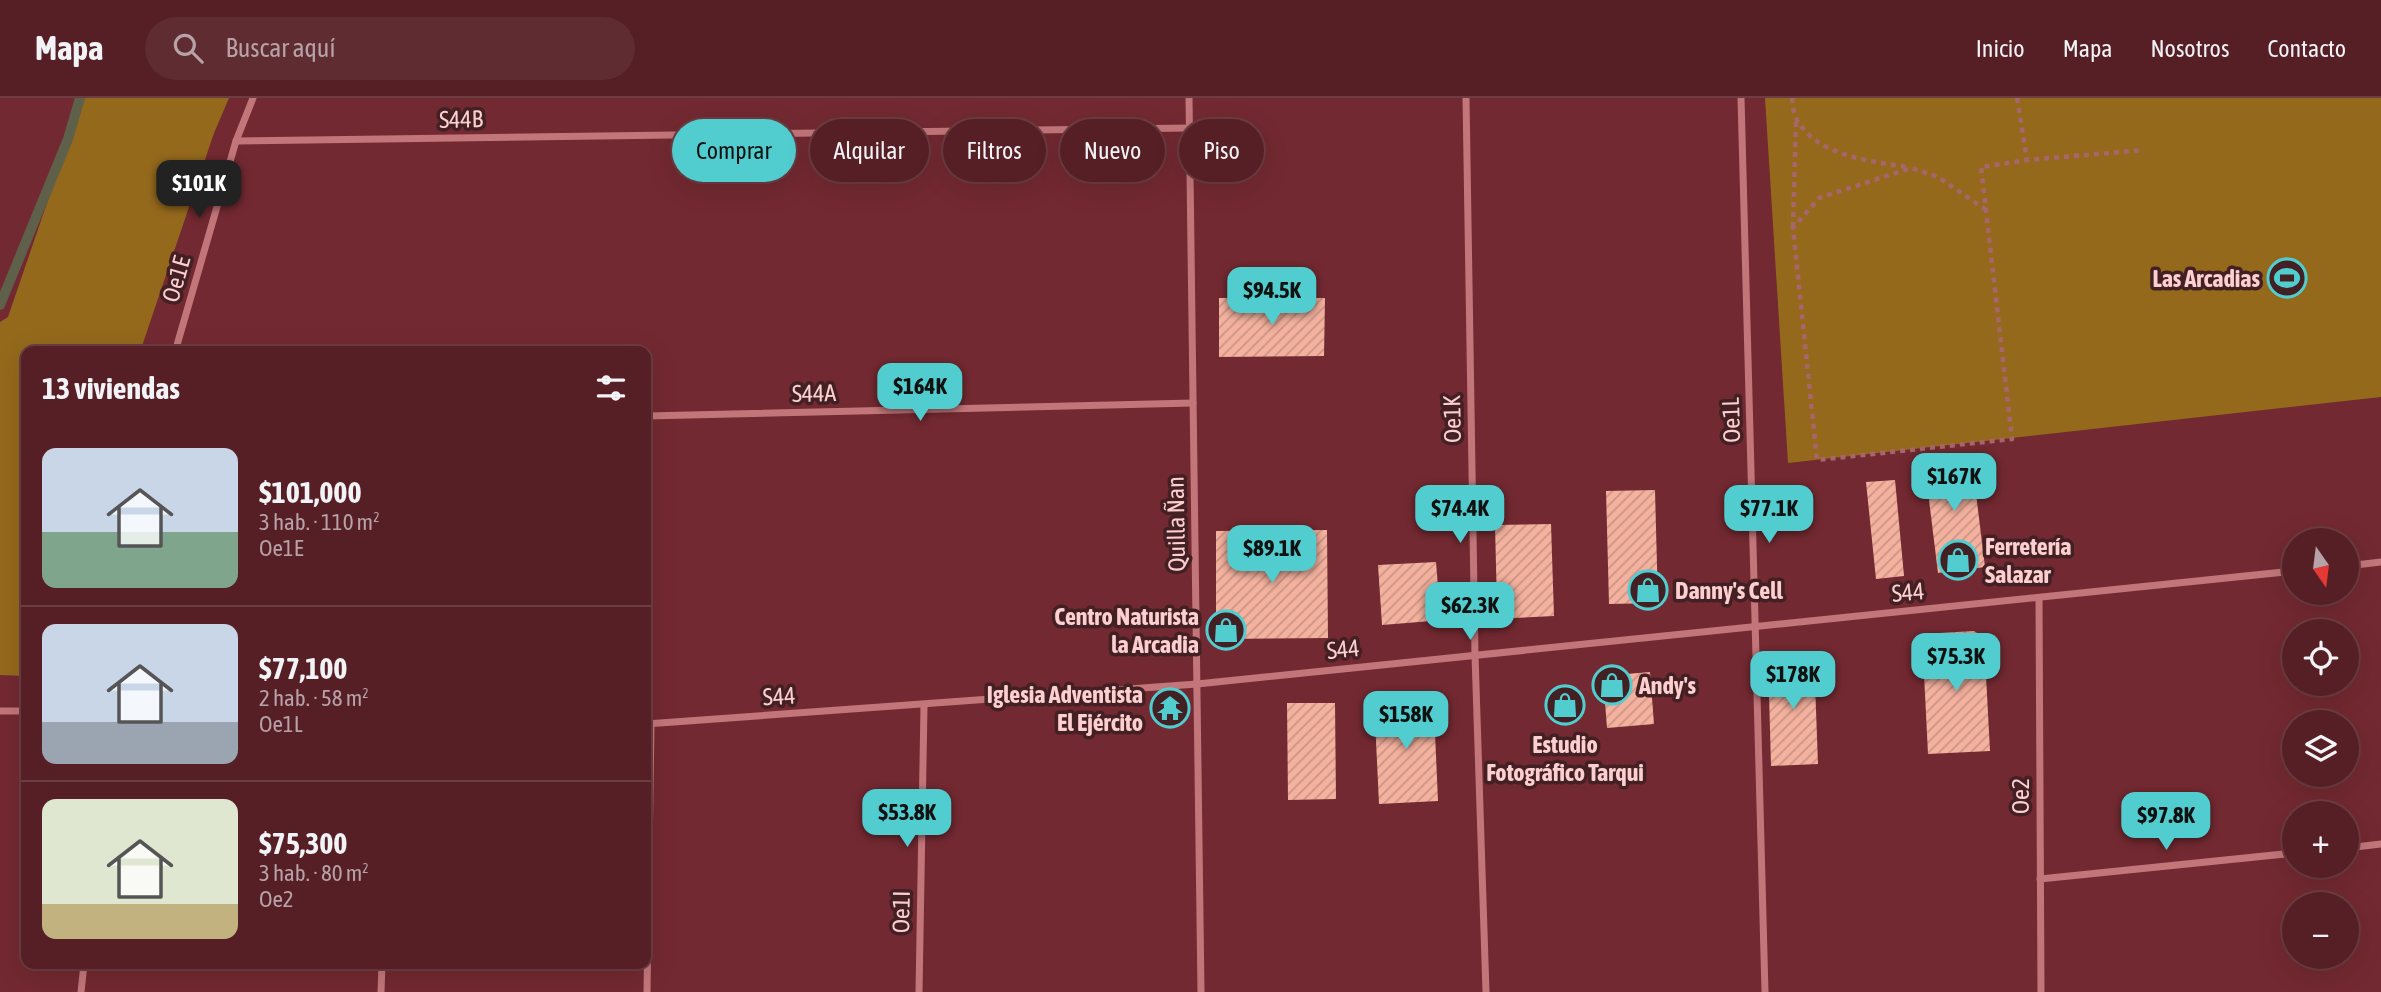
<!DOCTYPE html>
<html lang="es">
<head>
<meta charset="utf-8">
<style>
	:root { --surface:#561f25; --page:#5f2c32; --text:#f1f3f6; --muted:#b6a2a7; --line:#6c3d42; --accent:#52cdcf }
	body { margin:0; font-family:"Asap Condensed",sans-serif; background:var(--page); color:var(--text); height:100vh; display:flex; flex-direction:column; font-size:26px; white-space:nowrap }
	* { box-sizing:border-box; margin:0 }
	p { font-size:23px; color:var(--muted) }
	.icon { flex:none; width:38px; height:38px; fill:none; stroke:currentColor; stroke-width:2; stroke-linecap:round; stroke-linejoin:round }
	.map { position:relative; flex:1; overflow:hidden }
	.sheet { position:absolute; left:21px; top:248px; width:630px; height:623px; display:flex; flex-direction:column; background:var(--surface); border-radius:14px; box-shadow:0 7px 28px #0002,0 0 0 2px var(--line) }
	.sheet>* { flex:none }
	.guide { position:absolute; left:672px; top:21px; width:665px; height:63px; display:flex; gap:14px }
	.needle { width:46px; rotate:166deg }
	.controls { position:absolute; left:2282px; top:430px; display:grid; gap:14px }
	.controls a { display:grid; place-items:center; width:77px; height:77px; border-radius:50%; background:var(--surface); box-shadow:0 7px 28px #0002,0 0 0 2px var(--line); font-size:35px }
	.price { position:absolute; translate:-50% -60px; padding:0 16px; border-radius:14px; background:var(--accent); color:#111; font-size:23px; line-height:46px; filter:drop-shadow(0 2px 4px #0008) }
	.price::after { content:''; position:absolute; left:50%; top:42px; width:21px; height:16px; margin-left:-10px; background:inherit; clip-path:polygon(0 0,100% 0,50% 100%) }
	.price.current { background:#222; color:#fff }
	ul { padding:0; list-style:none }
	li { display:flex; align-items:center; gap:21px; height:175px; padding:0 21px }
	li+li { border-top:2px solid var(--line) }
	li span { display:grid; place-items:center; flex:none; width:196px; height:140px; border-radius:14px; color:#555 }
	li>.icon { margin-inline-start:auto }
	span .icon { width:84px; height:84px; fill:#fffc; stroke-width:1 }
	li b { font-size:30px }
	h2 { display:flex; justify-content:space-between; align-items:center; height:84px; padding:0 21px; font-size:30px }
	.pill { padding:0 24px; border-radius:32px; background:var(--surface); box-shadow:0 7px 28px #0002,0 0 0 2px var(--line); font-size:24px; line-height:63px }
	.pill.current { background:var(--accent); color:#111 }
	header { display:flex; align-items:center; gap:42px; box-sizing:border-box; height:98px; padding:0 35px; background:var(--surface); border-bottom:2px solid var(--line) }
	header strong { font-size:33px }
	nav { display:flex; gap:38px; margin-inline-start:auto; font-size:24px }
	.search { width:490px; height:63px; background:var(--page); display:flex; align-items:center; gap:18px; box-sizing:border-box; padding:0 24px; border-radius:38px; color:var(--muted); font-size:26px }
	.map>svg:first-child { display:block }
	.green { fill:#94691c }
	.lines { fill:none; stroke-linecap:round; stroke-linejoin:round }
	.stream { stroke:#5e604a; stroke-width:10 }
	.building { fill:url(#building-hatch) }
	.path { stroke:#a6666b; stroke-width:4.5; stroke-dasharray:5 5; stroke-linecap:butt }
	.minor { stroke:#c2767a; stroke-width:7 }
	.labels { text-anchor:middle; dominant-baseline:central; stroke-width:7; stroke-linejoin:round; paint-order:stroke }
	.street-label { font-size:24px; fill:#fdcfd0; stroke:#422023 }
	.poi-label { font-size:24px; font-weight:bold; fill:#fdcfd0; stroke:#422023; text-anchor:end }
</style>
</head>
<body>
<header>
<strong>Mapa</strong>
<div class="search"><svg class="icon" aria-label="search" viewBox="0 0 24 24"><circle cx="10" cy="10" r="6"/><path d="M15 15l6 6"/></svg>Buscar aquí</div>
<nav><a>Inicio</a><a>Mapa</a><a>Nosotros</a><a>Contacto</a></nav>
</header>
<div class="map">
<svg width="2381" height="894" viewBox="0 0 2381 894">
	<defs>
		<pattern id="building-hatch" width="6" height="6" patternUnits="userSpaceOnUse" patternTransform="scale(1.75)"><rect width="6" height="6" fill="#f4b19e"/><path d="M-1 1l2-2M0 6l6-6M5 7l2-2" fill="none" stroke="#ca9486"/></pattern>
	</defs>
	<rect width="100%" height="100%" fill="#732931"/>
	<g class="green">
		<polygon points="83,0 229,0 214,35 140,254 26,254 26,578 0,577 0,224 8,219"/>
		<polygon points="1765,0 2381,0 2381,299 1788,365"/>
	</g>
	<g class="lines">
		<polyline class="stream" points="0,207 68,41 80,0"/>
	</g>
	<g class="building">
		<polygon points="1219,200 1325,200 1324,258 1219,259"/>
		<polygon points="1971,355 1985,469 1938,475 1924,361"/>
		<polygon points="1895,382 1904,478 1876,481 1866,384"/>
		<polygon points="1655,392 1658,505 1609,506 1606,393"/>
		<polygon points="1551,426 1554,518 1514,520 1497,508 1495,427"/>
		<polygon points="1327,432 1328,540 1216,541 1216,433"/>
		<polygon points="1436,464 1439,501 1431,523 1382,527 1378,467"/>
		<polygon points="1974,533 1984,540 1990,653 1928,656 1922,536"/>
		<polygon points="1814,558 1818,666 1771,668 1768,560"/>
		<polygon points="1650,574 1654,626 1607,630 1603,578"/>
		<polygon points="1421,599 1434,612 1438,703 1379,706 1374,601"/>
		<polygon points="1287,605 1335,605 1336,701 1288,702"/>
	</g>
	<g class="lines">
		<g class="path">
			<path d="M1792 0C1793 6 1793 16 1797 22 1818 58 1869 63 1907 69"/>
			<polyline points="2017,0 2027,62 2144,52"/>
			<polyline points="1986,112 1938,79 1911,70 1819,100 1793,130 1817,362 2012,341 1981,69 2027,62"/>
			<polyline points="1793,129 1796,22"/>
		</g>
		<g class="minor">
			<polyline points="1189,0 1201,894"/>
			<polyline points="1466,0 1475,557 1486,894"/>
			<polyline points="1741,0 1765,894"/>
			<polyline points="236,43 1190,30"/>
			<polyline points="175,254 236,43 253,0"/>
			<polyline points="646,318 1193,305"/>
			<polyline points="2347,468 2381,464"/>
			<polyline points="2039,501 2041,894"/>
			<polyline points="0,613 26,613"/>
			<polyline points="646,626 1197,586 2294,473"/>
			<polyline points="2347,750 2381,746"/>
			<polyline points="2040,781 2294,755"/>
			<polyline points="81,894 84,866"/>
			<polyline points="381,894 382,866"/>
			<polyline points="647,894 651,626"/>
			<polyline points="919,894 924,608"/>
		</g>
	</g>
	<defs>
		<g id="stadium-ring" transform="scale(2.0125)"><circle r="9.5" fill="#422023" stroke="#52cdcf" stroke-width="1.5"/><path d="M0-5a6.5 5 0 1 0 0 10a6.5 5 0 1 0 0-10ZM-3.5-1.8h7v3.6h-7Z" fill="#52cdcf"/></g>
		<g id="shop-ring" transform="scale(2.0125)"><circle r="9.5" fill="#422023" stroke="#52cdcf" stroke-width="1.5"/><path d="M-5-2.5h2.3a2.7 3.5 0 0 1 5.4 0H5L5.5 6h-11ZM-1.5-2.5h3a1.5 2.3 0 0 0-3 0Z" fill="#52cdcf"/></g>
		<g id="temple-ring" transform="scale(2.0125)"><circle r="9.5" fill="#422023" stroke="#52cdcf" stroke-width="1.5"/><path d="M0-6L5-2H3V0L6.5 2.5H4V6H1.5V3h-3V6H-4V2.5H-6.5L-3 0V-2H-5Z" fill="#52cdcf"/></g>
	</defs>
	<g fill-rule="evenodd">
		<use href="#stadium-ring" x="2287" y="180"/>
		<use href="#shop-ring" x="1958" y="462"/>
		<use href="#shop-ring" x="1648" y="492"/>
		<use href="#shop-ring" x="1226" y="532"/>
		<use href="#shop-ring" x="1612" y="587"/>
		<use href="#shop-ring" x="1565" y="607"/>
		<use href="#temple-ring" x="1170" y="610"/>
	</g>
	<g class="labels">
		<g class="street-label">
			<text transform="translate(461 21) rotate(-1)">S44B</text>
			<text transform="translate(176 181) rotate(-74)">Oe1E</text>
			<text transform="translate(814 295) rotate(-1)">S44A</text>
			<text transform="translate(1452 321) rotate(-91)">Oe1K</text>
			<text transform="translate(1731 322) rotate(-92)">Oe1L</text>
			<text transform="translate(1176 426) rotate(-91)">Quilla Ñan</text>
			<text transform="translate(1908 494) rotate(-5)">S44</text>
			<text transform="translate(1343 551) rotate(-6)">S44</text>
			<text transform="translate(779 598) rotate(-4)">S44</text>
			<text transform="translate(2020 698) rotate(-90)">Oe2</text>
			<text transform="translate(901 814) rotate(-89)">Oe1I</text>
		</g>
		<g class="poi-label">
			<text x="2260" y="180">Las Arcadias</text>
			<text x="1985" y="448" text-anchor="start">Ferretería<tspan x="1985" dy="28">Salazar</tspan></text>
			<text x="1675" y="492" text-anchor="start">Danny's Cell</text>
			<text x="1199" y="518">Centro Naturista<tspan x="1199" dy="28">la Arcadia</tspan></text>
			<text x="1639" y="587" text-anchor="start">Andy's</text>
			<text x="1143" y="596">Iglesia Adventista<tspan x="1143" dy="28">El Ejército</tspan></text>
			<text x="1565" y="646" text-anchor="middle">Estudio<tspan x="1565" dy="28">Fotográfico Tarqui</tspan></text>
		</g>
	</g>
</svg>
<div class="controls">
<a><svg class="needle" viewBox="-14 -14 28 28"><path d="M0-13l5 13h-10z" fill="#e53935"/><path d="M0 13l5-13h-10z" fill="#b6a2a7"/></svg></a>
<a><svg class="icon" aria-label="locate" viewBox="0 0 24 24"><circle cx="12" cy="12" r="6"/><path d="M12 2v4M12 18v4M2 12h4M18 12h4"/></svg></a>
<a><svg class="icon" aria-label="layers" viewBox="0 0 24 24"><path d="M12 4l9 5-9 5-9-5zM3 14l9 5 9-5"/></svg></a>
<a>+</a>
<a>−</a>
</div>
<b class="price current" style="left:199px;top:122px">$101K</b>
<b class="price" style="left:1272px;top:229px">$94.5K</b>
<b class="price" style="left:920px;top:325px">$164K</b>
<b class="price" style="left:1954px;top:415px">$167K</b>
<b class="price" style="left:1460px;top:447px">$74.4K</b>
<b class="price" style="left:1769px;top:447px">$77.1K</b>
<b class="price" style="left:1272px;top:487px">$89.1K</b>
<b class="price" style="left:1470px;top:544px">$62.3K</b>
<b class="price" style="left:1956px;top:595px">$75.3K</b>
<b class="price" style="left:1793px;top:613px">$178K</b>
<b class="price" style="left:1406px;top:653px">$158K</b>
<b class="price" style="left:907px;top:751px">$53.8K</b>
<b class="price" style="left:2166px;top:754px">$97.8K</b>
<div class="guide">
<a class="pill current">Comprar</a>
<a class="pill">Alquilar</a>
<a class="pill">Filtros</a>
<a class="pill">Nuevo</a>
<a class="pill">Piso</a>
</div>
<section class="sheet">
<h2>13 viviendas<svg class="icon" aria-label="filters" viewBox="0 0 24 24"><path d="M4 7h16M4 17h16"/><circle cx="9" cy="7" r="2"/><circle cx="15" cy="17" r="2"/></svg></h2>
<ul>
<li><span style="background:linear-gradient(#c9d6e8 60%,#7fa58c 0)"><svg class="icon" aria-label="home" viewBox="0 0 24 24"><path d="M3 11l9-7 9 7M6 9v11h12V9"/></svg></span><div><b>$101,000</b><p>3 hab. · 110 m²</p><p>Oe1E</p></div></li>
<li><span style="background:linear-gradient(#c9d6e8 70%,#9aa5b1 0)"><svg class="icon" aria-label="home" viewBox="0 0 24 24"><path d="M3 11l9-7 9 7M6 9v11h12V9"/></svg></span><div><b>$77,100</b><p>2 hab. · 58 m²</p><p>Oe1L</p></div></li>
<li><span style="background:linear-gradient(#dfe7d0 75%,#c2b280 0)"><svg class="icon" aria-label="home" viewBox="0 0 24 24"><path d="M3 11l9-7 9 7M6 9v11h12V9"/></svg></span><div><b>$75,300</b><p>3 hab. · 80 m²</p><p>Oe2</p></div></li>
</ul>
</section>
</div>
</body>
</html>
